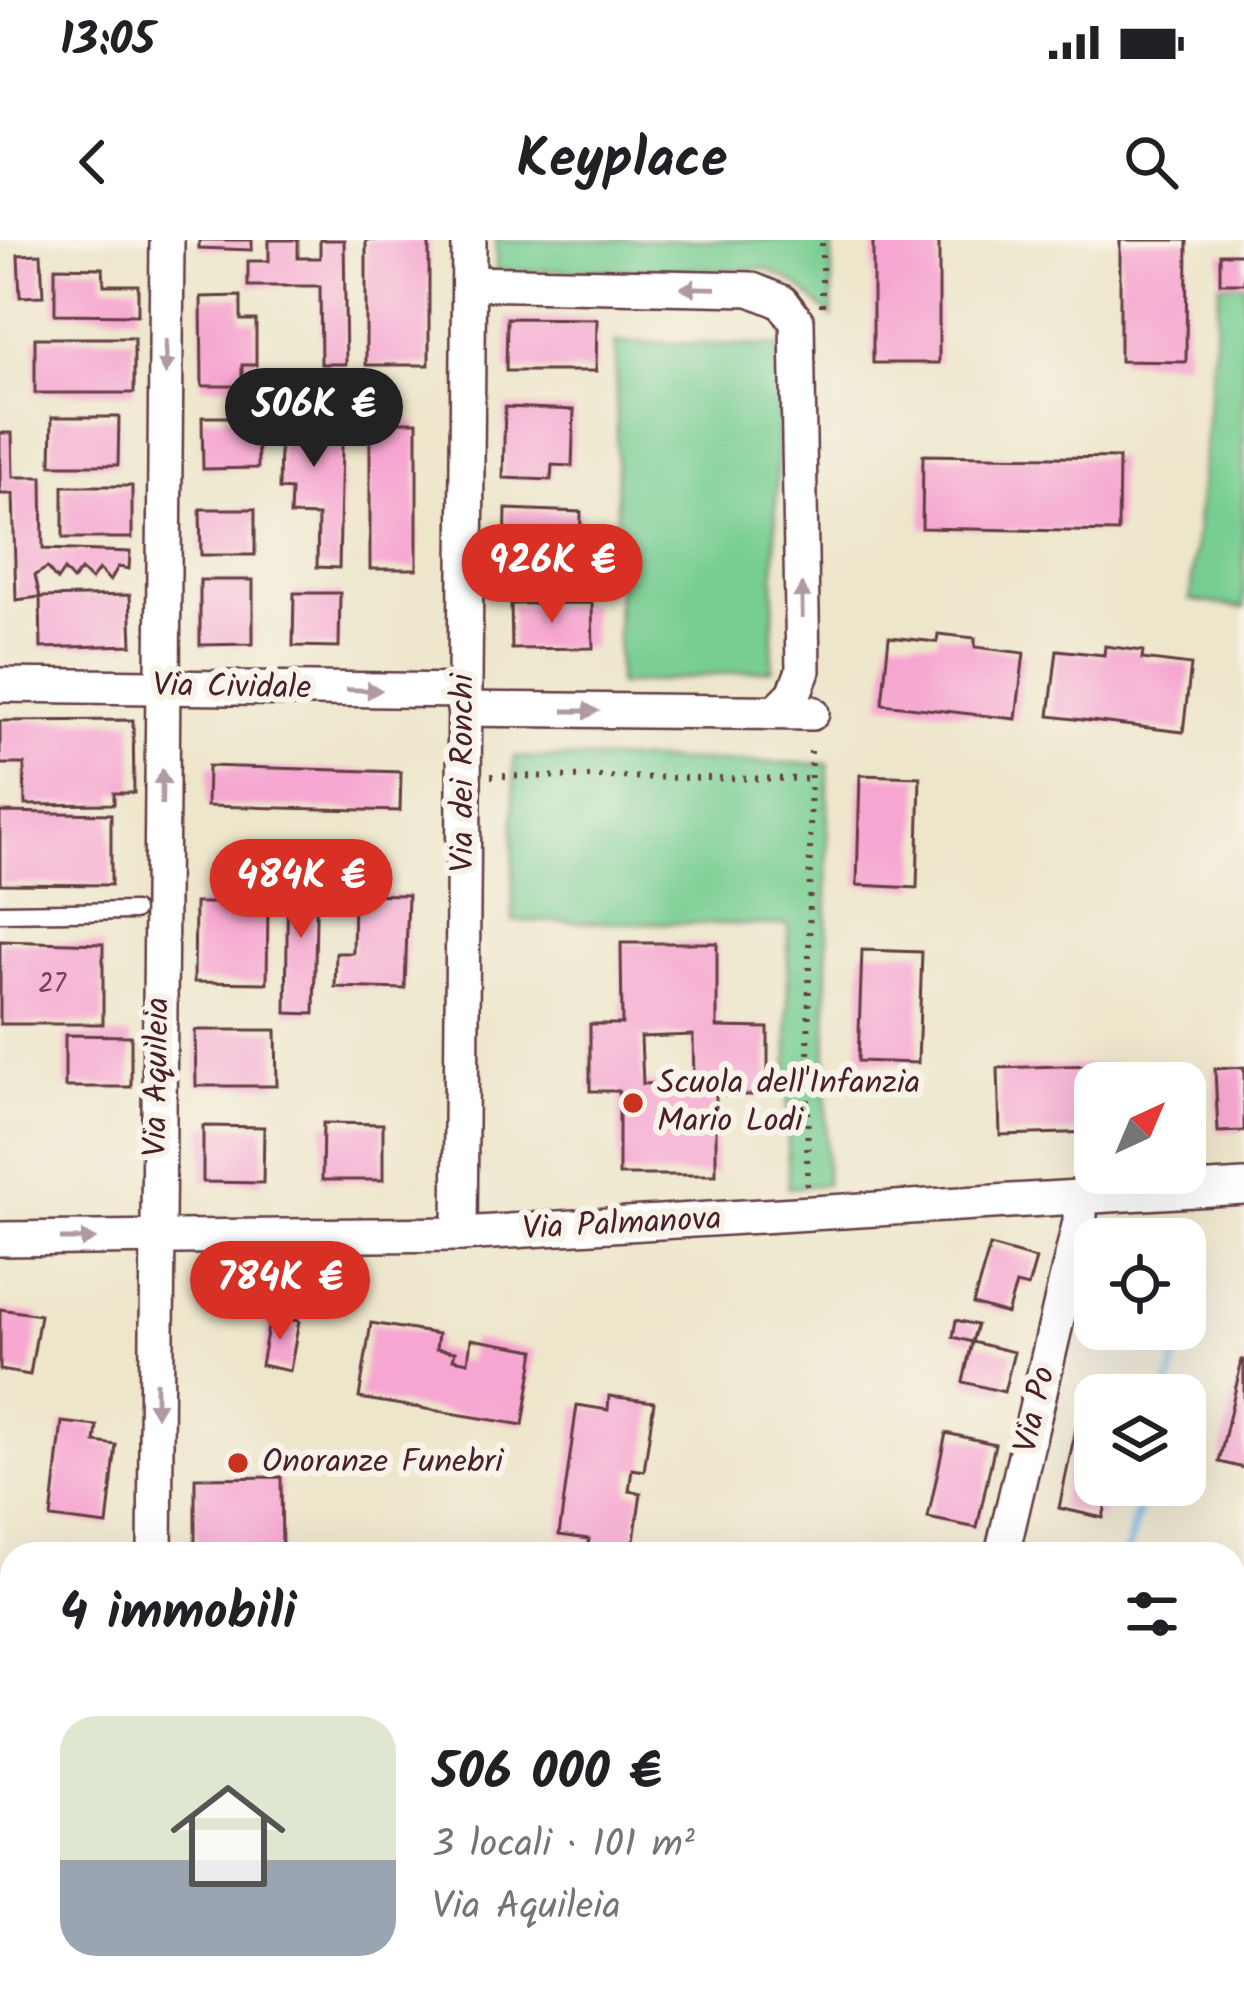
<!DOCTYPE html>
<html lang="it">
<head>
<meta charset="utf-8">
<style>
	:root { --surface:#fff; --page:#f2f2f2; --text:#202124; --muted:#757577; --line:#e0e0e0; --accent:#d93025 }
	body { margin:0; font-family:Kalam,sans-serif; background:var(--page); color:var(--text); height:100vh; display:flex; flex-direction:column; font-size:45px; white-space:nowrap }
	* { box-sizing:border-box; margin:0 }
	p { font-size:39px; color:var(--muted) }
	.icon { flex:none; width:66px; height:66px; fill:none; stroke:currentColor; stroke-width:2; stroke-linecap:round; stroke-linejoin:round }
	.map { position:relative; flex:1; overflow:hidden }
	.side { position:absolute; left:0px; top:1302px; width:1245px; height:471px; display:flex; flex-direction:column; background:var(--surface); border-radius:36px 36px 0 0; box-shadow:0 12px 48px #0002 }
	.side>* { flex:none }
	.needle { width:78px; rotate:44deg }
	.fabs { position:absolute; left:1074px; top:822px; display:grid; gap:24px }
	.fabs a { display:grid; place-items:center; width:132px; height:132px; border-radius:24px; background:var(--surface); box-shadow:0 12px 48px #0002; font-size:60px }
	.price { position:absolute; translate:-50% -102px; padding:0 27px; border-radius:42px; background:var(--accent); color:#fff; font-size:39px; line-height:78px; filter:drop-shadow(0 3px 6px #0008) }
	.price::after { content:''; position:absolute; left:50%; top:72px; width:36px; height:27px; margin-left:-18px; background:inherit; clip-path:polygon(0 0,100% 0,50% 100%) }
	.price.selected { background:#222; color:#fff }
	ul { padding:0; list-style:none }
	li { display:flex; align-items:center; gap:36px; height:300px; padding:0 60px }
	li+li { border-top:3px solid var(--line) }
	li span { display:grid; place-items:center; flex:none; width:336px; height:240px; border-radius:36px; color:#555 }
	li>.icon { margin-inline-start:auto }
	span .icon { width:144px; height:144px; fill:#fffc; stroke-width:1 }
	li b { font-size:51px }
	h2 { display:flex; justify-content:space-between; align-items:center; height:144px; padding:0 60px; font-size:51px }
	.status { display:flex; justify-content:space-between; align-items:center; height:84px; padding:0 60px; background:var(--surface); direction:ltr }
	.status svg { height:33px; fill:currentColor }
	header { display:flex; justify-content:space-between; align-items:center; height:156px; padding:0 60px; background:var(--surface); font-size:54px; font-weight:700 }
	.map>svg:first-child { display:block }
	.green { fill:#78ce92; stroke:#61765e; stroke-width:3 }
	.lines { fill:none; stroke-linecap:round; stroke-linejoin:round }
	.stream { stroke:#74b8ea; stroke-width:9 }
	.building { fill:#f6a6d0; fill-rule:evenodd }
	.lane-casing { stroke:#633d43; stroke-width:21 }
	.street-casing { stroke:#633d43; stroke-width:38 }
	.path { stroke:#633d43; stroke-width:6; stroke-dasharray:3 9; stroke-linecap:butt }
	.lane { stroke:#fff; stroke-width:16 }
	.street { stroke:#fff; stroke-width:33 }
	.oneway { fill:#ae9aa0 }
	.poi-dot { fill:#c8321e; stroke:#f7f3e8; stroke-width:4.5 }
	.labels { text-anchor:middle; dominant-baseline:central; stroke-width:12; stroke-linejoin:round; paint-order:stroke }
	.number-label { font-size:27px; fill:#754154 }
	.street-label { font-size:33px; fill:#4a1f2b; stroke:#f7f3e8 }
	.poi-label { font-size:33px; fill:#4a1f2b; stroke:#f7f3e8; text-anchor:start }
</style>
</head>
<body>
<div class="status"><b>13:05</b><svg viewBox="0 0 49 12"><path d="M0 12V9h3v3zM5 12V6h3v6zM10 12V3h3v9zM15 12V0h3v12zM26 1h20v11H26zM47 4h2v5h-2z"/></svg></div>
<header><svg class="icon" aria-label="back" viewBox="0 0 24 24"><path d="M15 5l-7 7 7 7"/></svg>Keyplace<svg class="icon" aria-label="search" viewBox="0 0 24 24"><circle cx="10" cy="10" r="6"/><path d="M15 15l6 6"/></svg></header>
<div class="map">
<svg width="1244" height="1771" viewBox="0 0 1244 1771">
	<rect width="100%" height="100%" fill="#f7f3e8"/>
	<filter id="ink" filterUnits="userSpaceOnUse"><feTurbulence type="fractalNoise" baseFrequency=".00833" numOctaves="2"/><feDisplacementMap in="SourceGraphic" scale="24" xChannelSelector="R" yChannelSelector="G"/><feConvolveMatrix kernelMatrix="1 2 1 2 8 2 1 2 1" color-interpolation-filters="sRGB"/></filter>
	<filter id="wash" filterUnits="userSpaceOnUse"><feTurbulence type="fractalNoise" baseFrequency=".004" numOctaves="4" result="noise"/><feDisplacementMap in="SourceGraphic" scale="48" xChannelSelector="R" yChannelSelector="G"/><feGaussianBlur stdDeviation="2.7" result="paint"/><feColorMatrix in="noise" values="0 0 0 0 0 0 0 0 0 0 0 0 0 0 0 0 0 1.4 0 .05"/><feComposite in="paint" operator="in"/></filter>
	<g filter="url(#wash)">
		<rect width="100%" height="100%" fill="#eee6cb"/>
		<g class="green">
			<polygon points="496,0 832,0 832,77 797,45 767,29 496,31"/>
			<polygon points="1220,43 1244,43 1244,368 1190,360"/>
			<polygon points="616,102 780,106 772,429 618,445"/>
			<polygon points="514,517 828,524 826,944 788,948 788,685 513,681"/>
		</g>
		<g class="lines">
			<g class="stream">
				<polyline points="1185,1077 1200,1013"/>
				<polyline points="1167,1155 1182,1089"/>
				<polyline points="1127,1314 1144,1245"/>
				<polyline points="1017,1771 1019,1761"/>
			</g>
		</g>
		<g id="blocks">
			<g class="building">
				<polygon points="199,0 252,0 252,10 199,8"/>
				<polygon points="269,0 298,0 298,18 320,18 320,0 344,0 346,124 321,124 320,46 248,46 248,21 269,21"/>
				<rect x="366" y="0" width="63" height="125"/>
				<rect x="873" y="0" width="66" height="123"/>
				<polygon points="1120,0 1187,0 1186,122 1120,121"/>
				<polygon points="41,14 43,56 20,57 18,15"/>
				<rect x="1220" y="14" width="24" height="29"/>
				<polygon points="55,27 103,28 104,45 138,45 138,75 55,74"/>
				<polygon points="241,56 241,80 256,80 256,125 242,125 242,146 202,146 201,57"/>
				<polygon points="507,78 597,79 596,131 506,131"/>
				<rect x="35" y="98" width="99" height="55"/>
				<polygon points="281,163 343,165 339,328 317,327 318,276 290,275 291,250 279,249"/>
				<polygon points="505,167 574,170 572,226 552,225 551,240 503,238"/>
				<polygon points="52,177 119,177 118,225 51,225"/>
				<polygon points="202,177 257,177 258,228 203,229"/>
				<rect x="370" y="182" width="47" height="147"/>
				<polygon points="0,193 12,193 13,237 42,237 43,309 130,312 129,329 118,327 110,341 99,329 91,340 81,330 73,340 64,330 57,340 47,328 35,335 40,357 16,360 13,254 0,254"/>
				<polygon points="923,215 1119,218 1118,292 922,288"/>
				<rect x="63" y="246" width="69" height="52"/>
				<polygon points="200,269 255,269 255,315 201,315"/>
				<polygon points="506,269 581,272 580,324 505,321"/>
				<polygon points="200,340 253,340 253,404 200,405"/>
				<polygon points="294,353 340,353 339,407 293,406"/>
				<polygon points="130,355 132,405 41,408 40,357"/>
				<polygon points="592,363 593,408 512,409 511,364"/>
				<polygon points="938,394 975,398 975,407 1024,413 1016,479 882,464 889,397 937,402"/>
				<polygon points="1105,406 1143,411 1142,419 1191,425 1183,492 1049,476 1057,410 1104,415"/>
				<polygon points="133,480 134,553 114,553 114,564 25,565 24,524 0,524 0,481"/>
				<polygon points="208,526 401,532 400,571 207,566"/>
				<polygon points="860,535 920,537 917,648 857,645"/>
				<polygon points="0,572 111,574 111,645 0,644"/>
				<polygon points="288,630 317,630 314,774 286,773"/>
				<polygon points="354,654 408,655 405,749 335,747 336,713 353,713"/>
				<polygon points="195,663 268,663 267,743 194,742"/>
				<polygon points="0,701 103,704 103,784 0,784"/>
				<path d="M621 703H717V787L768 788V855H716V935H619V851H590V784H622ZM693 795 694 842 643 844 641 797Z"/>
				<polygon points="862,710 922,712 918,823 858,821"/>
				<polygon points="195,790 276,790 277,846 196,846"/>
				<polygon points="65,795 131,796 131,847 65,847"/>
				<polygon points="1129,824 1130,843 1095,843 1095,892 1000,895 998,828"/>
				<polygon points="1244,827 1244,891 1218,892 1215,829"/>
				<polygon points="323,883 383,884 383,940 322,940"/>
				<polygon points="203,886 264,887 263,943 203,942"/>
				<polygon points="990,1006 1036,1019 1028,1047 1016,1044 1007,1074 973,1064"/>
				<polygon points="0,1069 40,1075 30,1135 0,1130"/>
				<polygon points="270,1076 299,1081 290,1131 261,1125"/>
				<polygon points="956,1080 977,1085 972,1102 1014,1112 1004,1152 963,1142 972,1102 953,1097"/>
				<polygon points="371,1083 438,1094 436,1109 455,1112 453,1119 468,1122 471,1099 535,1110 523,1185 359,1158"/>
				<polygon points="1096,1089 1147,1089 1144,1103"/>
				<polygon points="1242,1120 1244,1120 1244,1228 1219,1222"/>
				<polygon points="609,1156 654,1162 644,1231 632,1229 629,1251 641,1253 632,1314 587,1314 589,1299 559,1295 577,1165 608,1170"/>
				<polygon points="1081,1164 1095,1167 1095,1245 1110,1245 1103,1278 1059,1268"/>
				<polygon points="62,1182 97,1186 95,1202 116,1205 107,1285 51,1278"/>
				<polygon points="946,1193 995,1204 977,1288 928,1278"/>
				<polygon points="281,1237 282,1314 195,1314 195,1238"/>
				<polygon points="8,1424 12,1425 12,1487 0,1485"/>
				<polygon points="53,1761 111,1761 105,1771 47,1771"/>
				<polygon points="162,1761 227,1761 243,1771 156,1771"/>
				<polygon points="286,1761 327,1761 321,1771 278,1771"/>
				<polygon points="435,1761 450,1766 447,1771 367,1771 340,1762"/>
			</g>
		</g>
	</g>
	<g filter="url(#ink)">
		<use href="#blocks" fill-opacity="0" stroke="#633d43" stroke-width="3"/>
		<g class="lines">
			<g class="lane-casing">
				<g id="lane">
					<polyline points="0,673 134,671"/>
					<polyline points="1216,1771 1219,1761"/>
				</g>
			</g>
			<g class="street-casing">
				<g id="street">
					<polyline points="469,43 750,49 782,62 797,82 803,431 794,454 778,470"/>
					<polyline points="0,445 464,451"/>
					<polyline points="464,469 812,473"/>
					<polyline points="460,994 469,0"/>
					<polyline points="0,999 460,994 1244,947"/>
					<polyline points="155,1314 167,0"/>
					<polyline points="1002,1314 1080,981 1080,955"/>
					<polyline points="0,1638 12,1641"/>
					<polyline points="520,1761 548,1771"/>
					<polyline points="4,1771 12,1758"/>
					<polyline points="895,1771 898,1761"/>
				</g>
			</g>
			<g class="path">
				<polyline points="822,66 822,0"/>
				<polyline points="491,536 811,539"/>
				<polyline points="807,946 811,503"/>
				<polyline points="576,1761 601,1771"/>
			</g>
			<use href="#lane" class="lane"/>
			<use href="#street" class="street"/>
		</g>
		<defs><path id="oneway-solid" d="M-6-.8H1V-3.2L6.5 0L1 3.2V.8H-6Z" transform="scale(3)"/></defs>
		<g class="oneway">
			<use href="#oneway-solid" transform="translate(698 48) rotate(-179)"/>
			<use href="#oneway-solid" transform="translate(166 117) rotate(91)"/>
			<use href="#oneway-solid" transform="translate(802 361) rotate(-91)"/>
			<use href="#oneway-solid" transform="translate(364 450) rotate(1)"/>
			<use href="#oneway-solid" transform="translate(581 471)"/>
			<use href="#oneway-solid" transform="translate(162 547) rotate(-89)"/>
			<use href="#oneway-solid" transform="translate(78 999)"/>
			<use href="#oneway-solid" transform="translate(156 1159) rotate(90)"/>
		</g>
	</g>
	<g class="poi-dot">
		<circle cx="633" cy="863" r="12"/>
		<circle cx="238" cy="1223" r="12"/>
	</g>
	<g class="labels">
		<g class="number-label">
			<text x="52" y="744">27</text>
		</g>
		<g class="street-label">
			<text transform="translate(232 448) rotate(1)">Via Cividale</text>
			<text transform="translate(464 533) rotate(-90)">Via dei Ronchi</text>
			<text transform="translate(158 837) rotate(-89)">Via Aquileia</text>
			<text transform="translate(622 985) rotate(-3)">Via Palmanova</text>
			<text transform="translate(1036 1170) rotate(-77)">Via Po</text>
		</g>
		<g class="poi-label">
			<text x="657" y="844">Scuola dell'Infanzia<tspan x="657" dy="38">Mario Lodi</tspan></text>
			<text x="262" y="1223">Onoranze Funebri</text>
		</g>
	</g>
</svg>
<div class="fabs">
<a><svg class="needle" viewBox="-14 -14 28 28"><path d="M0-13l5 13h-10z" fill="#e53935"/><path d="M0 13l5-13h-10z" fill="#757577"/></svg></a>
<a><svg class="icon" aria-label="locate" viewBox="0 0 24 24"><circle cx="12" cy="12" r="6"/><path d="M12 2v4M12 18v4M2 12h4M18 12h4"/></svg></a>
<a><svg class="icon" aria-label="layers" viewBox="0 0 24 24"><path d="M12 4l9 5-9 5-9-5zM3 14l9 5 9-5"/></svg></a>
</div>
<b class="price selected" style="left:314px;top:230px">506K €</b>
<b class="price" style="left:552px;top:386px">926K €</b>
<b class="price" style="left:301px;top:701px">484K €</b>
<b class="price" style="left:280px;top:1103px">784K €</b>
<section class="side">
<h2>4 immobili<svg class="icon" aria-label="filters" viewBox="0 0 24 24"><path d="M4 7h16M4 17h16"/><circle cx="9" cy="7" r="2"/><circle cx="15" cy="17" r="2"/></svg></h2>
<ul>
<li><span style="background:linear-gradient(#dfe7d0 60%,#9aa5b1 0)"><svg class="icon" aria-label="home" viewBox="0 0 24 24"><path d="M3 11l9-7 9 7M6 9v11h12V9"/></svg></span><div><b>506 000 €</b><p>3 locali · 101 m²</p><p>Via Aquileia</p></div></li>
</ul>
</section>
</div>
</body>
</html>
